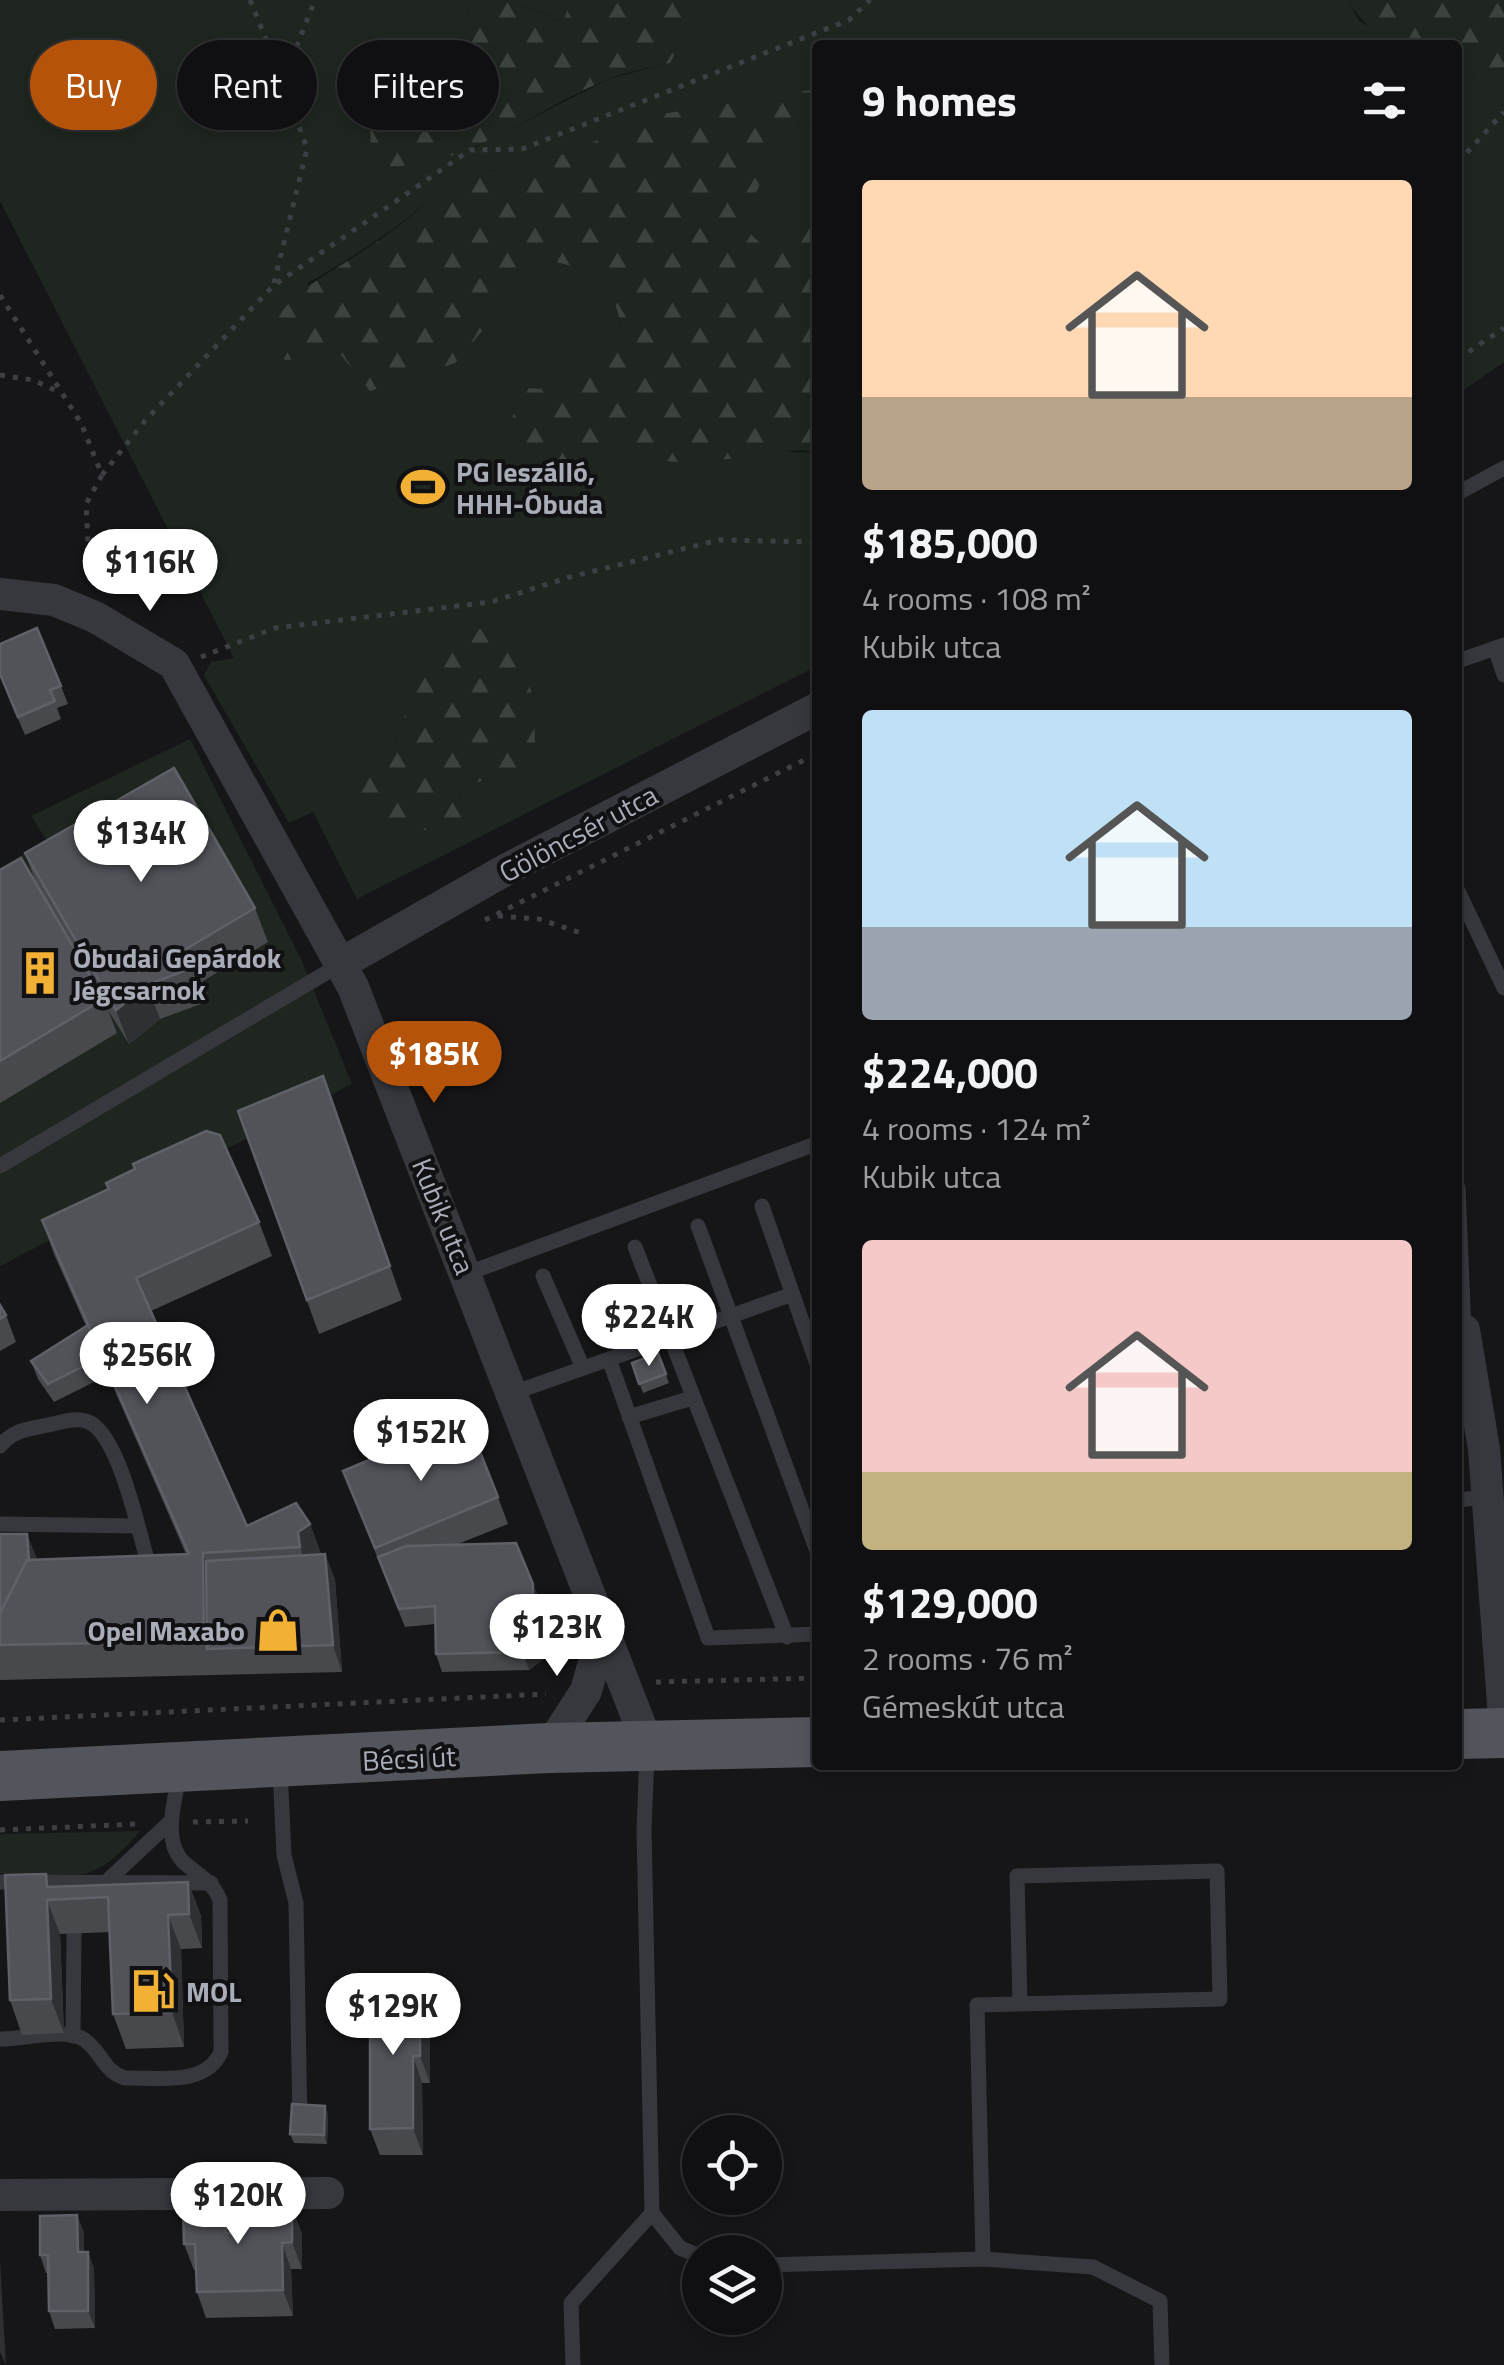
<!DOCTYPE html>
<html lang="en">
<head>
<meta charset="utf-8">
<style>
	:root { --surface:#101012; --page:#19191b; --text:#f1f3f6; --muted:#9c9d9f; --line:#303032; --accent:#b45309 }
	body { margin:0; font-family:"Titillium Web",sans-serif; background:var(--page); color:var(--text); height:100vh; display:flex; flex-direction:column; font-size:38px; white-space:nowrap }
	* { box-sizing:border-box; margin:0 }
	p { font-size:32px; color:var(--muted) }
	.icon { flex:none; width:55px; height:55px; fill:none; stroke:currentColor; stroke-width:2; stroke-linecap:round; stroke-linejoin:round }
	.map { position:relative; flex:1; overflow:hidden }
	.sheet { position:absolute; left:812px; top:40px; width:650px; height:1730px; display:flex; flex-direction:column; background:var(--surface); border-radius:10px; box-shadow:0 5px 15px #0003,0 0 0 2px var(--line) }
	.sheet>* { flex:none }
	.hud { position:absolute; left:30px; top:40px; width:632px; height:90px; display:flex; gap:20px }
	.tools { position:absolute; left:682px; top:2115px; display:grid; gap:20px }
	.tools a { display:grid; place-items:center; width:100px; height:100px; border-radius:50%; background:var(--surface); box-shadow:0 5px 15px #0003,0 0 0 2px var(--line); font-size:50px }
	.price { position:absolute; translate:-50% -85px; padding:0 22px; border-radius:35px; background:#fff; color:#222; font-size:32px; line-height:65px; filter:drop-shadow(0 2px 5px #0008) }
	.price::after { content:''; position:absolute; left:50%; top:60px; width:30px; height:22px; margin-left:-15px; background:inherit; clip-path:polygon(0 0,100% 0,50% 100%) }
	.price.current { background:var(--accent); color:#fff }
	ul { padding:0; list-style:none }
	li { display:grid; align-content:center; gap:20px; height:530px; padding:0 50px }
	li span { display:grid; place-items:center; height:310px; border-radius:10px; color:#555 }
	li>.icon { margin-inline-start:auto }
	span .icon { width:180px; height:180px; fill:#fffc; stroke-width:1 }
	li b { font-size:42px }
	h2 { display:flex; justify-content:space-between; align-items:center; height:120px; padding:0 50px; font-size:42px }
	.chip { padding:0 35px; border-radius:45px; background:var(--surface); box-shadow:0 5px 15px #0003,0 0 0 2px var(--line); font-size:35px; line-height:90px }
	.chip.current { background:var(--accent); color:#fff }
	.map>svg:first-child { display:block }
	.grass { fill:#1e261f; fill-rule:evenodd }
	.forest { fill:url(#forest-firs) }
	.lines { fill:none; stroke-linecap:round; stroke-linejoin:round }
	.path { stroke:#3d3f44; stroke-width:5; stroke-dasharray:5 8; stroke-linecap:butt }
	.lane { stroke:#37383d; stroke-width:15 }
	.street { stroke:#37383d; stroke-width:32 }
	.primary { stroke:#53555c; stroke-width:50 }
	.wall { fill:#47494d }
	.shaded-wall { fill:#2f3033 }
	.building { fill:#525359; stroke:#5f6168; stroke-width:2.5 }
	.labels { text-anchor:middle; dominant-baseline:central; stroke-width:8; stroke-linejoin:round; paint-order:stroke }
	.poi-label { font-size:28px; font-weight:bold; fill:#a8adb8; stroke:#111113; text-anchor:start }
	.street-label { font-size:28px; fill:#a8adb8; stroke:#111113 }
</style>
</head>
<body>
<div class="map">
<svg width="1504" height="2365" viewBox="0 0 1504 2365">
	<defs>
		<pattern id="forest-firs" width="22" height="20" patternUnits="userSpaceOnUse" patternTransform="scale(2.5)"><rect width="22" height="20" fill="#1e261f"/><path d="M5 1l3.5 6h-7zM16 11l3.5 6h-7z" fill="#3c433d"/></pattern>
	</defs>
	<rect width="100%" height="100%" fill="#161618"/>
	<g class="grass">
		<path d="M0 0H466L469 7 465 35 371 107 470 150 609 79 669 63 703 0H1348L1359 21 1409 45H818L817 89 655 115 567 153 513 169 458 173C413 219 362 252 306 284L495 315 542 260C588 267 613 279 621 327L567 390 586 464 605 444 817 453V666L357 899 313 812 289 823 204 675 211 662 234 658 0 201ZM425 660 516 772 487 778 459 792 464 822C401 834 395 827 363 773L390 756Z"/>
		<polygon points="508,0 571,0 564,22"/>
		<polygon points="1504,67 1504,362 1458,394 1458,68 1471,75"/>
		<polygon points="817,122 816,211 780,241 761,245 739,225 775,155 798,124"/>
		<polygon points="190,739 302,961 352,1084 0,1266 0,868 47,841 31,816"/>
		<path d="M140 1831C90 1891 72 1875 0 1873V1834Z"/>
	</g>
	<g class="forest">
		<path d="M466 0H508L563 22 571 0H703L670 63C650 68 628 71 609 79 530 110 460 176 370 165L371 107 465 35 469 7Z"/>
		<path d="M1348 0H1504V67L1471 75 1458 68V45C1413 45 1371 43 1348 0Z"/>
		<path d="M817 89V122L798 124 775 155 740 224 761 244 780 241 817 205V453L802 450C737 456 665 476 605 445L586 464 547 468 506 436 523 388 567 390 621 327C614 280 587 266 542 260L455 363 370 391 342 356 285 360 267 334C289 292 322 278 360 253 396 230 428 203 458 173L513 169 567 153 655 115Z"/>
		<polygon points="472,629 488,629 514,639 534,700 535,748 516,772 487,778 459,792 464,823 420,831 390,819 347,811 351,781 390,756 425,660 445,638"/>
	</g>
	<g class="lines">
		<g class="path">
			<polyline points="250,0 283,81"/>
			<polyline points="1458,162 1504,112"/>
			<polyline points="274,283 307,149 283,81 315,0"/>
			<polyline points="0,295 81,423 102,475 86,504 90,580"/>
			<polyline points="1458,359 1504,328"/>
			<polyline points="0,375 33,380 57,391"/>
			<polyline points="102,475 144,422 273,286 470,150 522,149 849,20 870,0"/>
			<polyline points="201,657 275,628 491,602 570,577 719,540 818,542"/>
			<polyline points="498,916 539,919 581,933"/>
			<polyline points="485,920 818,753"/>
			<polyline points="656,1682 818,1678"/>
			<polyline points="0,1720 546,1694"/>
			<polyline points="193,1822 248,1821"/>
			<polyline points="0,1830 137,1824"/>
		</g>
		<g class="lane">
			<polyline points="1458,493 1504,468"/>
			<polyline points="1495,648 1504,675"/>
			<polyline points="1458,661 1504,645"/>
			<polyline points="1458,891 1504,988"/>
			<polyline points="0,1166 341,964"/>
			<polyline points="1458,1188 1464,1330"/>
			<polyline points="762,1206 818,1367"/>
			<polyline points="698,1226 818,1554"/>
			<polyline points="635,1247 787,1637"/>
			<polyline points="466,1274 818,1143"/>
			<polyline points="543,1276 583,1368"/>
			<polyline points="609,1359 708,1638 818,1634"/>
			<polyline points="513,1393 790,1295"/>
			<polyline points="629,1417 692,1398"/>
			<path d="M0 1446C13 1430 28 1429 48 1425 60 1423 74 1417 86 1421 118 1430 138 1529 147 1559"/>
			<polyline points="1458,1500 1486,1497"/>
			<polyline points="0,1524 137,1526"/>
			<polyline points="647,1754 644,1830 652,2213 680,2248 700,2256"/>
			<polyline points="280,1768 284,1855 296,1903 300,2124"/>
			<polyline points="0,1882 211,1883"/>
			<polyline points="104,1884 170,1822"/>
			<polyline points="73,2036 74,1934"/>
			<path d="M0 2039C22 2040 68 2026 86 2041 102 2053 104 2072 125 2078 159 2077 205 2087 221 2052L220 1900C213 1882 201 1877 187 1865 160 1844 175 1800 180 1772"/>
			<polyline points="983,2259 977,2005 1220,1999 1217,1871 1017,1876 1020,2004"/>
			<polyline points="765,2265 983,2259 1093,2267 1160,2301 1162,2365"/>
			<polyline points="573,2365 571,2303 652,2213"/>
		</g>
		<g class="street">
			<polyline points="0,594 54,600 95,617 174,664 353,987 648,1745"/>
			<polyline points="342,963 509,868 818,708"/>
			<polyline points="1464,1330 1484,1449 1504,1717"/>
			<polyline points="549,1748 586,1691 604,1627"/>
			<polyline points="0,2195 328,2193"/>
		</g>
		<g class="primary">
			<polyline points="1458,1734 1504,1733"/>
			<polyline points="0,1776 549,1748 818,1742"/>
		</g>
	</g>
	<g class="wall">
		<polygon points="0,644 61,686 68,704 57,708 61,719 25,735 0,676"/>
		<polygon points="25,853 255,908 268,942 203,981 209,1001 160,1019 129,1044 108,1010 117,1033 0,1103 0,870 36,883"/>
		<polygon points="323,1076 402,1300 319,1334 238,1111"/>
		<polygon points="42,1220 259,1222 272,1256 151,1311 247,1526 310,1524 321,1554 325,1554 335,1580 342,1672 0,1680 0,1534 27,1534 37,1560 186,1554 108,1375 54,1402 38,1379 31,1361 86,1326 54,1254"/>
		<polygon points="0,1305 6,1315 16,1342 0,1351"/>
		<polygon points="658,1353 669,1383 643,1393 632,1363"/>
		<polygon points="343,1471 498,1497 508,1524 458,1544 533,1584 540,1602 539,1617 548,1638 545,1658 529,1670 442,1672 436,1654 435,1624 405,1627"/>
		<polygon points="188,1882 201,1916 202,1948 181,1949 184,2047 126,2049 113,2014 110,1932 60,1934 64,2033 22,2035 10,2000 51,1887"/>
		<polygon points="430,2019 430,2083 422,2083 423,2155 380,2155 370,2129"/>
		<polygon points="325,2106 328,2115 327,2144 294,2143 290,2134"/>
		<polygon points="190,2207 225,2207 235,2232 245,2232 278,2208 292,2208 302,2234 302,2269 291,2269 293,2316 206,2318 197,2292 196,2270 194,2270 184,2244"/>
		<polygon points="77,2215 84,2233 84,2252 88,2252 94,2269 95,2328 55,2329 49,2311 48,2273 46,2273 40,2255"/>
	</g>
	<g class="shaded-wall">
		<polygon points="147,985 160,1019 129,1044 116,1010"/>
		<polygon points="310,1524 322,1558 312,1582 300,1547 298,1532"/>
		<polygon points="27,1534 37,1561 14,1645"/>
		<polygon points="203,1553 216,1587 207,1649 204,1641"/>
		<polygon points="325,1554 335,1580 342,1672 333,1645"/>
		<polygon points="533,1584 540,1602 538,1624 532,1607"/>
		<polygon points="542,1620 548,1638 545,1658 529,1670 523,1652"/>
		<polygon points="188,1882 201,1916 202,1948 189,1914"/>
		<polygon points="47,1900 60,1934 64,2033 51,1999"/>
		<polygon points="168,1915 181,1949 184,2047 172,2012"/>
		<polygon points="420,1993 430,2019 430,2083 420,2056"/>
		<polygon points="413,2056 422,2083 423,2155 413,2128"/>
		<polygon points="325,2106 328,2115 327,2144 324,2135"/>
		<polygon points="225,2207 235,2233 226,2233"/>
		<polygon points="292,2208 302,2234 302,2269 292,2242"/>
		<polygon points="77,2215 84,2233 84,2270 78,2252"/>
		<polygon points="282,2243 291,2269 293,2316 283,2290"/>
		<polygon points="88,2252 94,2269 95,2328 88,2311"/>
		<polygon points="0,2262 6,2365 0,2352"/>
	</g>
	<g class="building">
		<polygon points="37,628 61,686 50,690 55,701 18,717 0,674 0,644"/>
		<polygon points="174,768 255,908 176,955 182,964 196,961 197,966 147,985 116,1010 25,853"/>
		<polygon points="21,858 104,999 0,1061 0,870"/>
		<polygon points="323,1076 390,1266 307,1300 238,1111"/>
		<polygon points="206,1131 220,1135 259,1222 136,1278 247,1526 296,1503 310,1524 298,1532 300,1547 203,1553 204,1641 0,1645 0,1613 27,1560 189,1554 42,1220 109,1189 106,1183 135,1169 133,1164"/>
		<polygon points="0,1305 6,1315 0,1319"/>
		<polygon points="88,1325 102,1357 48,1384 31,1361"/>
		<polygon points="658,1353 666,1374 639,1384 632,1363"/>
		<polygon points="467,1419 498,1497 375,1548 343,1471"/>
		<polygon points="0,1534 27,1534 29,1560 27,1560 0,1613"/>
		<polygon points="516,1543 533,1584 532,1607 542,1620 538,1640 523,1652 436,1654 435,1606 399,1609 378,1557 406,1546"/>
		<polygon points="325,1554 333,1645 207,1649 206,1561"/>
		<polygon points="46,1874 47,1887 188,1882 189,1914 168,1915 172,2012 113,2014 108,1897 47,1900 51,1999 10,2000 5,1875"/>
		<polygon points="370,1993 420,1993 420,2056 413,2056 413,2128 370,2129"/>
		<polygon points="292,2104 325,2106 324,2135 290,2134"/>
		<polygon points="190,2200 211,2200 211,2207 225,2207 226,2233 245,2232 245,2206 257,2205 257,2201 276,2200 276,2208 292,2208 292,2242 282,2243 283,2290 197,2292 195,2244 184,2244 183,2208 190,2207"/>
		<polygon points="77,2215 78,2252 88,2252 88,2311 49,2311 48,2255 40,2255 40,2216"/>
	</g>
	<defs>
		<g id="stadium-bare" transform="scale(3.45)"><path d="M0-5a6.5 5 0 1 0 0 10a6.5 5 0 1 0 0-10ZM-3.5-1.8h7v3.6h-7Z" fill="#f2b134" stroke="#111113" stroke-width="2.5" paint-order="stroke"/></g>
		<g id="building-bare" transform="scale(3.45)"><path d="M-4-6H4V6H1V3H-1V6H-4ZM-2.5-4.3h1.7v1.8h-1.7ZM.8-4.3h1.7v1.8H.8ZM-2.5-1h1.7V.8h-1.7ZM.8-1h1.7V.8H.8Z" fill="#f2b134" stroke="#111113" stroke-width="2.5" paint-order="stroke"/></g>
		<g id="shop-bare" transform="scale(3.45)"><path d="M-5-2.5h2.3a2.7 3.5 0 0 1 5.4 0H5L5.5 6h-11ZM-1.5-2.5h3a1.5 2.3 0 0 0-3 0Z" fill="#f2b134" stroke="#111113" stroke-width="2.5" paint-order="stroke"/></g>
		<g id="fuel-bare" transform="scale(3.45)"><path d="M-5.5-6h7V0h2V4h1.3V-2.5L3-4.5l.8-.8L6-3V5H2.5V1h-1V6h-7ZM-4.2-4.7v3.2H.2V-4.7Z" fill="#f2b134" stroke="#111113" stroke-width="2.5" paint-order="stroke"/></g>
	</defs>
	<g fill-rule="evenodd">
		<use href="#stadium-bare" x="423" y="487"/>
		<use href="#building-bare" x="40" y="973"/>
		<use href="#shop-bare" x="278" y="1630"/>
		<use href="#fuel-bare" x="153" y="1991"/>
	</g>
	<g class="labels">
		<g class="poi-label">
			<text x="456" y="471">PG leszálló,<tspan x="456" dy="32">HHH-Óbuda</tspan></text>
			<text x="73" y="957">Óbudai Gepárdok<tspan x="73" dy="32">Jégcsarnok</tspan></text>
			<text x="245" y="1630" text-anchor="end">Opel Maxabo</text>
			<text x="186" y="1991">MOL</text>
		</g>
		<g class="street-label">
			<text transform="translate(578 833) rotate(-28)">Gölöncsér utca</text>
			<text transform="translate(444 1216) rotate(68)">Kubik utca</text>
			<text transform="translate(409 1758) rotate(-3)">Bécsi út</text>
		</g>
	</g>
</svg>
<div class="tools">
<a><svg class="icon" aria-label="locate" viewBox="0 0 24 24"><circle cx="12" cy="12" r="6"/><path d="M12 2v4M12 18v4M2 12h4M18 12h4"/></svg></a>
<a><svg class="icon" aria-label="layers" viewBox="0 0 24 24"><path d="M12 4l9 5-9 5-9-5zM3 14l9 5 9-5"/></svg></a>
</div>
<b class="price" style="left:150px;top:614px">$116K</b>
<b class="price" style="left:141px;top:885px">$134K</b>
<b class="price current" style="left:434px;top:1106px">$185K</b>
<b class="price" style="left:649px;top:1369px">$224K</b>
<b class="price" style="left:147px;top:1407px">$256K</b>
<b class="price" style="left:421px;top:1484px">$152K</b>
<b class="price" style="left:557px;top:1679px">$123K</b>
<b class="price" style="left:393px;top:2058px">$129K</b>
<b class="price" style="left:238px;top:2247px">$120K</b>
<div class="hud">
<a class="chip current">Buy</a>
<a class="chip">Rent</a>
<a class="chip">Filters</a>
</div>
<section class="sheet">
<h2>9 homes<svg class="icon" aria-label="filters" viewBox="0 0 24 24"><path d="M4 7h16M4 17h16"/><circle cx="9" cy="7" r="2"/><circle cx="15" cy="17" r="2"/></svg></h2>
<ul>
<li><span style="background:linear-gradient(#ffd9b3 70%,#b9a48a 0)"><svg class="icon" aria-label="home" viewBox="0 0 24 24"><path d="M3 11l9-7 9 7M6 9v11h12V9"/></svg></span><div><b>$185,000</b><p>4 rooms · 108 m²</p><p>Kubik utca</p></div></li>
<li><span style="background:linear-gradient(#bfe0f5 70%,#9aa5b1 0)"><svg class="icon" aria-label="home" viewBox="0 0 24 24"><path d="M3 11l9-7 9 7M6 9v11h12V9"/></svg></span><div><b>$224,000</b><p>4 rooms · 124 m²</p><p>Kubik utca</p></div></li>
<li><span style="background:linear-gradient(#f6c9c9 75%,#c2b280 0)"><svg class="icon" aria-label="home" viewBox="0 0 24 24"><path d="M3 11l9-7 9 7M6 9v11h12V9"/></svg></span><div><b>$129,000</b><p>2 rooms · 76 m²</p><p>Gémeskút utca</p></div></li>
</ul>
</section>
</div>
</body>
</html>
